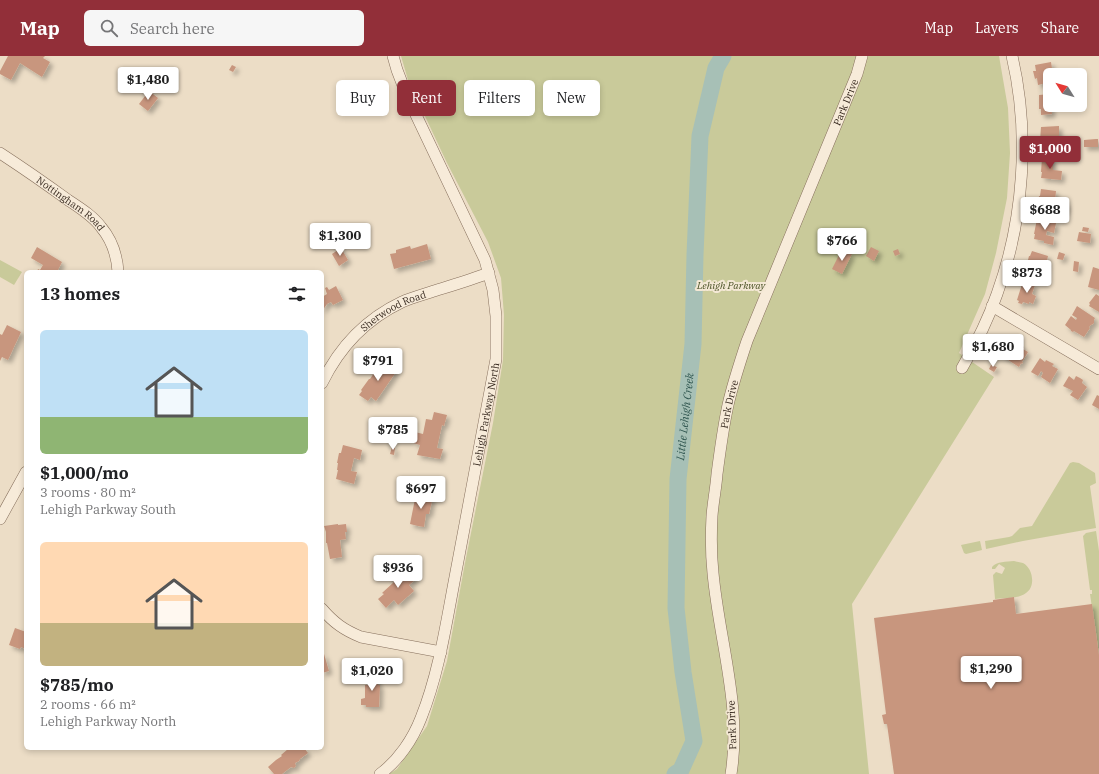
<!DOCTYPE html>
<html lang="en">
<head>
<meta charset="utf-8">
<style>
	:root { --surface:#fff; --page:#f6f6f6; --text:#202124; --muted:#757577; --accent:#922f39 }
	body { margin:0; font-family:"IBM Plex Serif",serif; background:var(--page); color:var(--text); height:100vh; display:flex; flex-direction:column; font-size:15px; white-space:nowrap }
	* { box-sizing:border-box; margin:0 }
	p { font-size:13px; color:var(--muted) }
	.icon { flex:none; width:22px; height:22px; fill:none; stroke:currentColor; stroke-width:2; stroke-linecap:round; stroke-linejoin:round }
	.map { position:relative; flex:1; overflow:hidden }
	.panel { position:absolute; left:24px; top:214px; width:300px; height:480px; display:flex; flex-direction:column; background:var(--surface); border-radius:6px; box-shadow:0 2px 6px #0003 }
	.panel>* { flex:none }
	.hud { position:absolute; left:336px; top:24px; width:380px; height:36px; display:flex; gap:8px }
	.needle { width:26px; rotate:307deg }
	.fabs { position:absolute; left:1043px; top:12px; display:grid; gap:8px }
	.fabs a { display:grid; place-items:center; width:44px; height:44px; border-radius:6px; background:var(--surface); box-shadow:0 2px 6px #0003; font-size:20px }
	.price { position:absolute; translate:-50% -34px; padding:0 9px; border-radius:4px; background:#fff; color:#222; font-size:13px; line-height:26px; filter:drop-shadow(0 1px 2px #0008) }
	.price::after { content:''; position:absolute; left:50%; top:24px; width:12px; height:9px; margin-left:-6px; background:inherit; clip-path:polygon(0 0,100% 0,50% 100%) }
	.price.on { background:var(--accent); color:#fff }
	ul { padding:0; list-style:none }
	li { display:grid; align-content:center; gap:8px; height:212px; padding:0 16px }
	li span { display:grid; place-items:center; height:124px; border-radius:6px; color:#555 }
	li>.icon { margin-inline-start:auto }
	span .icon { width:72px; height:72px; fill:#fffc; stroke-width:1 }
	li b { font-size:17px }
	h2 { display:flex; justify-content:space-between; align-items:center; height:48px; padding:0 16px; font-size:17px }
	.chip { padding:0 14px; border-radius:6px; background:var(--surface); box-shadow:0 2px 6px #0003; font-size:14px; line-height:36px }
	.chip.on { background:var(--accent); color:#fff }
	header { display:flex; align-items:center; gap:24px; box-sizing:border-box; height:56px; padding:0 20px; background:var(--accent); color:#fff }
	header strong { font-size:19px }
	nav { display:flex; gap:22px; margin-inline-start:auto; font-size:14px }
	.search { width:280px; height:36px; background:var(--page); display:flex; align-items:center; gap:10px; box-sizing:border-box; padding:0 14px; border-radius:6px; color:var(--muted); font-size:15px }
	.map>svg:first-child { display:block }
	.green { fill:#c9ca9a }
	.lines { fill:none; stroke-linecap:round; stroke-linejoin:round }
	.river { stroke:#a7c0b6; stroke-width:17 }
	.building { fill:#c8967e; filter:url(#shadow) }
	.street-casing { stroke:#866f5c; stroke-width:12 }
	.street { stroke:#f7ebd9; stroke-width:11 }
	.labels { text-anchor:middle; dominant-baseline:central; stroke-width:4; stroke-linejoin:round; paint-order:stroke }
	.street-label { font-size:10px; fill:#37291f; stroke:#f4e8d5 }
	.park-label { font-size:10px; font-style:italic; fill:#4c5327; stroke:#f4e8d5 }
	.water-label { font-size:11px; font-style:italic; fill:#305650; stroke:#f4e8d5 }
</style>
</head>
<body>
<header>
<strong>Map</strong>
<div class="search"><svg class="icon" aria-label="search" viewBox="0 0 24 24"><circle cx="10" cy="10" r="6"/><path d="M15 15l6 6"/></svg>Search here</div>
<nav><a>Map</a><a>Layers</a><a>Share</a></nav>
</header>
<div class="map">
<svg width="1099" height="718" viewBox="0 0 1099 718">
	<defs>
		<filter id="shadow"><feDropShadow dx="3.5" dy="3.5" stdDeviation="2" flood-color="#0004"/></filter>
	</defs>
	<rect width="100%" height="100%" fill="#ecddc6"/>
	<g class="green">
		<polygon points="401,0 999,0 1008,52 1010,97 1007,142 996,197 985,238 959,297 994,321 852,548 869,718 389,718 397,713 427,670 447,605 465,507 493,367 503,304 504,259 501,222 488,186 447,107 408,24"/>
		<polygon points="0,204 22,216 14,229 0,221"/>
		<polygon points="1073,406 1079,407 1095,417 1096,427 1090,430 1096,472 1023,485 986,493 985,485 1009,481 1012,480 1020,472 1032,470 1070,407"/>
		<polygon points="1096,475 1099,495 1099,599 1090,538 1092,538 1092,534 1090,534 1083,480 1086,477"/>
		<polygon points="980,485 982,494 966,498 964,497 961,489"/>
		<path d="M1014 505C1017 506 1020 506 1023 507 1033 512 1036 531 1026 537 1018 543 1004 542 995 543L993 519 996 516 1002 518 1005 512 999 508 995 513H992V511C997 505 1006 506 1014 505Z"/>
	</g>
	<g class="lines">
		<path class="river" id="s1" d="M675 718 681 714 694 685 683 616 676 552 678 423 693 288 695 199 700 80 716 12 723 0"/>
	</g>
	<g class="building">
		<polygon points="8,0 45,0 43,2 50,6 42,21 20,7 11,24 0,18 0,15"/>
		<polygon points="1051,6 1053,19 1050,19 1050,26 1038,29 1037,22 1035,23 1033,15 1036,15 1035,9"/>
		<polygon points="232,9 236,11 233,16 229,14"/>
		<polygon points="157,18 165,24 161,29 153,24"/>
		<polygon points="149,35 158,42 148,55 139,48"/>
		<polygon points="1050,38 1050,49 1051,49 1052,58 1041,59 1041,53 1039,53 1039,39"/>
		<polygon points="1059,70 1059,91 1042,91 1042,85 1040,85 1041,71"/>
		<polygon points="1096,83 1098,83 1098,91 1084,91 1084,84"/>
		<polygon points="1042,102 1053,103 1053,114 1062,115 1061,124 1041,122 1042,116 1041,116"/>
		<polygon points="1041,133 1056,135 1055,145 1067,147 1066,156 1060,155 1060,157 1038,153 1039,148 1038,148 1039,140 1040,140"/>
		<polygon points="1037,163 1056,167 1054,177 1047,175 1046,179 1054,181 1053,189 1044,187 1044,185 1034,183 1035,178 1034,178"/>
		<polygon points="1083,171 1089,172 1088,176 1082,175"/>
		<polygon points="1079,176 1091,178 1090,187 1077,185"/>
		<polygon points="427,188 431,203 394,213 390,198 396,197 396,194 410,190 411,193"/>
		<polygon points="37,191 62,206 57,216 37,216 38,213 40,214 43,209 31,202"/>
		<polygon points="871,191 879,195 874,205 866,200"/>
		<polygon points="341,192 348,204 339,210 332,198"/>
		<polygon points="842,193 852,198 842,218 832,213"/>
		<polygon points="898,193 900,198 895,200 893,195"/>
		<polygon points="1032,195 1048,200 1044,218 1027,214 1028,209 1027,208 1029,200 1030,200"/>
		<polygon points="1059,196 1065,198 1063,204 1057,203"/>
		<polygon points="1074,205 1079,206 1078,216 1073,215"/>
		<polygon points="1093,211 1099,213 1099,234 1088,231"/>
		<polygon points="1023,225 1035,229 1032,238 1036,240 1033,248 1029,246 1029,248 1023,246 1022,248 1018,247 1019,245 1017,244"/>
		<polygon points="336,230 343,244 333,249 331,246 327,248 322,255 322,241 327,238 325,232 327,231 329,234"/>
		<polygon points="1096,238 1099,240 1099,256 1089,250 1090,248 1089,247"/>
		<polygon points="1077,250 1095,262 1094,264 1094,267 1093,268 1091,269 1089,271 1090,272 1084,281 1074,275 1073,276 1071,275 1071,274 1065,269 1071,260 1076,264 1077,262 1072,259"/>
		<polygon points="7,269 21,276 8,304 2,301 0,305 0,278 2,279"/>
		<polygon points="1009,285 1010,286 1011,285 1020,291 1021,289 1024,291 1023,293 1028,296 1022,306 1023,306 1022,308 1021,307 1019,311 1002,300 1009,289 1007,289"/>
		<polygon points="1040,302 1045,306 1046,304 1054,308 1052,310 1058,313 1050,327 1041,321 1043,317 1041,315 1038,320 1031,316"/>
		<polygon points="382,305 396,316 376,345 371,341 368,345 359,339 362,335 361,334 369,323 370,323"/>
		<polygon points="991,309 997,311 994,316 989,313"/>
		<polygon points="1069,320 1074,324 1076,320 1080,322 1083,324 1082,327 1087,331 1078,344 1070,339 1073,335 1063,330"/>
		<polygon points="1097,339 1099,340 1099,353 1092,349"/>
		<polygon points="434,356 447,359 444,370 442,369 437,392 443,393 440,403 417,399 420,389 413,387 415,376 423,378 426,363 432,364"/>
		<polygon points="343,389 362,394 360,404 354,402 351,415 357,416 354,428 336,423 338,414 337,414 338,407 337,407 339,397 341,397"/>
		<polygon points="392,391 395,392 394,399 390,398"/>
		<polygon points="418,439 421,440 421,439 433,441 429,458 426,458 424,471 418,470 410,468 415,443 417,444"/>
		<polygon points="338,468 338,469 346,468 347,476 345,476 346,483 340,484 342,501 330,503 327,487 326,487 326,476 324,470"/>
		<polygon points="397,514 403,521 408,516 415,524 409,529 414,535 398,549 394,544 386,552 378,543 384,538 382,537 394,526 389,521"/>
		<polygon points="1014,541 1016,558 1092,548 1099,599 1099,718 894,718 887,668 884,668 882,659 886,658 874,562 993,546 993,544"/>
		<polygon points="15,572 26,576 26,593 21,591 20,593 9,589"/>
		<polygon points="324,598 329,615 322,617 322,599"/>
		<polygon points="378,619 378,629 380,629 379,651 366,651 366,649 361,649 361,643 365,642 365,629 368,629 368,628 365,628 365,620"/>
		<polygon points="292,692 304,692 308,697 300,703 299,705 295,707 296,710 294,712 291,711 282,718 274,718 268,711 276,704 282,700 281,699 288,693 289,694"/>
	</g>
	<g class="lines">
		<g class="street-casing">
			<g id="street">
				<path id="s2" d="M0 97C23 112 46 128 68 144 80 152 93 160 101 171 112 184 117 199 118 216"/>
				<polyline points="992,250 1099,313"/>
				<path d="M962 312C976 288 988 264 997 238 1024 163 1030 77 1012 0"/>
				<path id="s3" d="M322 327C339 292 366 263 402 246 411 242 422 239 431 236 450 230 470 224 489 217"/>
				<polyline points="0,463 26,416"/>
				<path d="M322 553C334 567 344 574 361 581L441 596"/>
				<path id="s4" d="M380 718C398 705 413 683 421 662 439 617 446 568 455 521 469 448 483 375 496 303V260L493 234 485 204 407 40 397 14 393 0"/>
				<path id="s5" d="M731 718C742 650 719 584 713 517 711 498 711 479 712 460 713 446 716 432 717 418 720 395 723 372 728 349 733 327 740 306 747 285L857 18 862 0"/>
			</g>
		</g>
		<use href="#street" class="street"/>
	</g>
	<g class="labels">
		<g class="street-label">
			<text stroke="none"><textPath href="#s5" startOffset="697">Park Drive</textPath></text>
			<text stroke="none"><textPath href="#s2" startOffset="87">Nottingham Road</textPath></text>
			<text stroke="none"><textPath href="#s3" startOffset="104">Sherwood Road</textPath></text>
			<text stroke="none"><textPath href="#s5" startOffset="373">Park Drive</textPath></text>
			<text stroke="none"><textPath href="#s4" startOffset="381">Lehigh Parkway North</textPath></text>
			<text transform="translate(732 669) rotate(-92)">Park Drive</text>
		</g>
		<g class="park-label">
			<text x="731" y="229">Lehigh Parkway</text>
		</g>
		<g class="water-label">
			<text stroke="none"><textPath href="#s1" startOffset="365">Little Lehigh Creek</textPath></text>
		</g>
	</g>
</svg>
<div class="fabs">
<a><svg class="needle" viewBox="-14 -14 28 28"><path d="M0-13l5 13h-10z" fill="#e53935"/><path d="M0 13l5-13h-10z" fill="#757577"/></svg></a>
</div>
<b class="price" style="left:148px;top:45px">$1,480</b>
<b class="price on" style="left:1050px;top:114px">$1,000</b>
<b class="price" style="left:1045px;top:175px">$688</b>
<b class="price" style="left:340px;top:201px">$1,300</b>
<b class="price" style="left:842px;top:206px">$766</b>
<b class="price" style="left:1027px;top:238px">$873</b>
<b class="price" style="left:993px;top:312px">$1,680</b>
<b class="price" style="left:378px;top:326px">$791</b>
<b class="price" style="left:393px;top:395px">$785</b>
<b class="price" style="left:421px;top:454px">$697</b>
<b class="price" style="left:398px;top:533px">$936</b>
<b class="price" style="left:991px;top:634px">$1,290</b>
<b class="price" style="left:372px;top:636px">$1,020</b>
<div class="hud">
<a class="chip">Buy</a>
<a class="chip on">Rent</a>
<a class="chip">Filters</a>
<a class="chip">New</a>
</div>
<section class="panel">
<h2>13 homes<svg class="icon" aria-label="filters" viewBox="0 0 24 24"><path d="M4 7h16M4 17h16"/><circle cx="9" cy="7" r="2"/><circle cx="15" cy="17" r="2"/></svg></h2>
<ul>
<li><span style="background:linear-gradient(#bfe0f5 70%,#8fb573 0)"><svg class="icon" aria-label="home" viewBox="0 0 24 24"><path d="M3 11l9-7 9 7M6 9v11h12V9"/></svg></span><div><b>$1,000/mo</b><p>3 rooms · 80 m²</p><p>Lehigh Parkway South</p></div></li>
<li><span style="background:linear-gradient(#ffd9b3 65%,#c2b280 0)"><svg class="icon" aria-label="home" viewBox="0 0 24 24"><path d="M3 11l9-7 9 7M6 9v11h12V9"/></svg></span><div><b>$785/mo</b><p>2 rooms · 66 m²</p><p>Lehigh Parkway North</p></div></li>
</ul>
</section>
</div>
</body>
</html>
